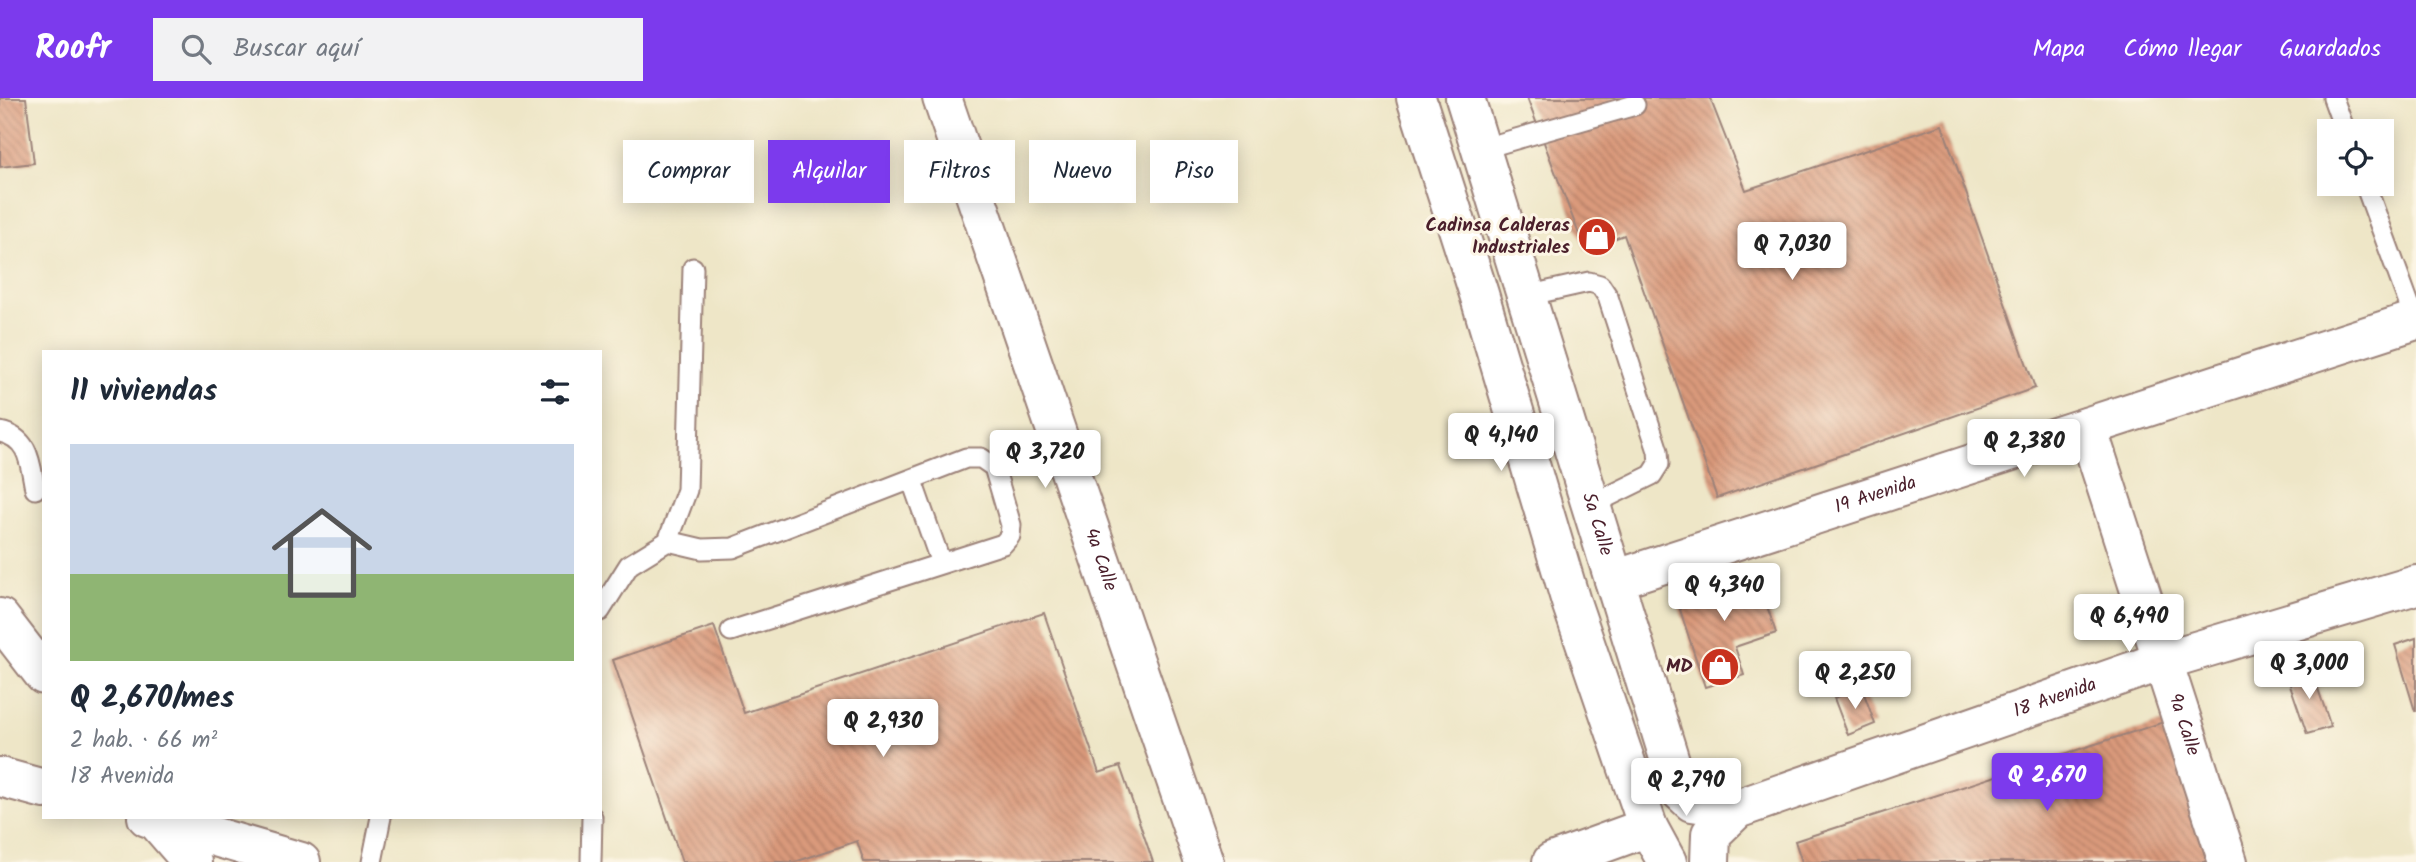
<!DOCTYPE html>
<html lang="es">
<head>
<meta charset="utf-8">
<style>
	:root { --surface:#fff; --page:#f2f2f3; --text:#1f2937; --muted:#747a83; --line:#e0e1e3; --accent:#7c3aed }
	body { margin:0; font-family:Kalam,sans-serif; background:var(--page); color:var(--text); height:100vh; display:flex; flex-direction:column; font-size:26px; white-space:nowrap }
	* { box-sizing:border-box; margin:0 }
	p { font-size:23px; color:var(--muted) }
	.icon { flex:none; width:38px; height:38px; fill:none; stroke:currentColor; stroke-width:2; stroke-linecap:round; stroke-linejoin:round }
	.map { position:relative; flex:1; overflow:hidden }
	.drawer { position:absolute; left:42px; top:252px; width:560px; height:469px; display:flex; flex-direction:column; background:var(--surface); border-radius:0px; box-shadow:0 4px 18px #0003 }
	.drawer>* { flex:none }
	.banner { position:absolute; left:623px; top:42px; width:665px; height:63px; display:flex; gap:14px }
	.controls { position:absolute; left:2317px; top:21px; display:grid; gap:14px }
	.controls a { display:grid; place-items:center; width:77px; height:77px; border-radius:0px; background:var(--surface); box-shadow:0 4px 18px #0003; font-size:35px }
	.price { position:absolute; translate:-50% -60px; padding:0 16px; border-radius:7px; background:#fff; color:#222; font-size:23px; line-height:46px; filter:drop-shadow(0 2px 4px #0008) }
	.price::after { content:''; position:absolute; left:50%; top:42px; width:21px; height:16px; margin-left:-10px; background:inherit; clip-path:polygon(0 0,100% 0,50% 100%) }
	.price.active { background:var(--accent); color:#fff }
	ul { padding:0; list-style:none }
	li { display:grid; align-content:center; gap:14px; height:371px; padding:0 28px }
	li+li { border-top:2px solid var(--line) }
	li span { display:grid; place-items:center; height:217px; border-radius:0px; color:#555 }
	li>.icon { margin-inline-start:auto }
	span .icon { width:126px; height:126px; fill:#fffc; stroke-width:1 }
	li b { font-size:30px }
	h2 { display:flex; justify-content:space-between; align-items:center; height:84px; padding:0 28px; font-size:30px }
	.chip { padding:0 24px; border-radius:0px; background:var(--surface); box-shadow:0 4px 18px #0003; font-size:24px; line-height:63px }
	.chip.active { background:var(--accent); color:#fff }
	header { display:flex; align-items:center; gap:42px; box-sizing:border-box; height:98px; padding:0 35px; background:var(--accent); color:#fff }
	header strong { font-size:33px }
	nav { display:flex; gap:38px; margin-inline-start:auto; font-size:24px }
	.search { width:490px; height:63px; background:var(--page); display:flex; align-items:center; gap:18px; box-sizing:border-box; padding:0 24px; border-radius:0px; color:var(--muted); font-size:26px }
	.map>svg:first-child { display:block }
	.building { fill:url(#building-back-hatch) }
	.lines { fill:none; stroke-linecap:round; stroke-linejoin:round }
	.lane-casing { stroke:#9c8279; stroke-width:23 }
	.street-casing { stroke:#9c8279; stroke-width:42 }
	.secondary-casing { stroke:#9c8279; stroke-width:42 }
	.primary-casing { stroke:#9c8279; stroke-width:42 }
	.lane { stroke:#fff; stroke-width:19 }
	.street { stroke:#fff; stroke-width:38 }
	.secondary { stroke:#fff; stroke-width:38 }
	.primary { stroke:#fff; stroke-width:38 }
	.labels { text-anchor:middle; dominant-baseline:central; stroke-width:6; stroke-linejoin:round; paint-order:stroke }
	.poi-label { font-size:19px; font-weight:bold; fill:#4a1f2b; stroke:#fcf5e5; text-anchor:end }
	.street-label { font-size:19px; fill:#4a1f2b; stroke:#fcf5e5 }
</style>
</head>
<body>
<header>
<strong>Roofr</strong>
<div class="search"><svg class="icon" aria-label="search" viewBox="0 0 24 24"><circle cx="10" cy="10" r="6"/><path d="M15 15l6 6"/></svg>Buscar aquí</div>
<nav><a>Mapa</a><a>Cómo llegar</a><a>Guardados</a></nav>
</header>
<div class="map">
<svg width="2416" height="764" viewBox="0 0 2416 764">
	<defs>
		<pattern id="building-back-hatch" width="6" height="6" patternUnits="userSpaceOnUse" patternTransform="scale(1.75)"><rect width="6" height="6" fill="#da9a7b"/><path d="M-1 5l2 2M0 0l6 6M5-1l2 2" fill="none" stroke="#b37d65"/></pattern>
	</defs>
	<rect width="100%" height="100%" fill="#fcf5e5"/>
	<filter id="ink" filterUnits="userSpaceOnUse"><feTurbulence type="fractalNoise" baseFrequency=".0143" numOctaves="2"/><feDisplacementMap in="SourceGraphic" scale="14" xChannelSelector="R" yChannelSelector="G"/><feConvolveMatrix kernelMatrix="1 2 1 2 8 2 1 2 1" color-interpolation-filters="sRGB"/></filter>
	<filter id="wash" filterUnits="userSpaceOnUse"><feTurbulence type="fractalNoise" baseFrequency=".00686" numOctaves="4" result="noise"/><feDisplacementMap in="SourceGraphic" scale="28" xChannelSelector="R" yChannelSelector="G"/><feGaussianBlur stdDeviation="1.57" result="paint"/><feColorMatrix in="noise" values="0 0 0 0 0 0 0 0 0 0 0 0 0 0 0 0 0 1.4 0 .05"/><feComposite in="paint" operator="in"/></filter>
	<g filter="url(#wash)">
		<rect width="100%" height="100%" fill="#eee6c7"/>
		<g id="blocks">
			<g class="building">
				<polygon points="0,0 26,0 34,65 0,69"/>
				<polygon points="1527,0 1710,0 1746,92 1942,27 2035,290 1717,400 1624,137 1585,152"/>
				<polygon points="1754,469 1776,535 1735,549 1744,577 1705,589 1675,496"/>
				<polygon points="1044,515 1099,675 1120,668 1153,764 864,764 857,743 795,764 682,764 613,562 714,528 744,615"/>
				<polygon points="2416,540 2416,613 2415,613 2395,547"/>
				<polygon points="2311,570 2331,629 2307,636 2287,578"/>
				<polygon points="1862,590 1875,626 1848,637 1834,600"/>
				<polygon points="2173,621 2221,764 1802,764 1795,743"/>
			</g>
		</g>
	</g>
	<g filter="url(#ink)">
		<use href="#blocks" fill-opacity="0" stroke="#9c8279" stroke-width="2"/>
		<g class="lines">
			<g class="lane-casing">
				<g id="lane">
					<polyline points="2333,0 2345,33"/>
					<polyline points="1481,51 1635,7"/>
					<polyline points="2365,86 2415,222"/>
					<polyline points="1526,198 1589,184 1600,187 1608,199 1658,353 1659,366 1652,377 1591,407"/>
					<path d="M0 334C30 340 30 366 35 391"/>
					<polyline points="912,383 941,465"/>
					<polyline points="668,443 702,451 733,450 966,360 981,360 994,369 1011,427 1010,438 1003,446 731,533"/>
					<polyline points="600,513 629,467 668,443 687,392 693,170"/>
					<polyline points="372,764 381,719"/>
					<polyline points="591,764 592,719"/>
				</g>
			</g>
			<g class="street-casing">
				<g id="street">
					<path id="s1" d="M942 0 1204 764"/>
					<path id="s2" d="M2087 329 2228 764"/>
					<path id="s3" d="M1614 482 2416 222"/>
					<polyline points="1552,764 1648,729"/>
				</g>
			</g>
			<g class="secondary-casing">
				<g id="secondary">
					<polyline points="1416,0 1479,196 1571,504 1648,729 1667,764"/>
					<path id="s4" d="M1465 0 1679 692 1692 704 1737 711"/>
					<polyline points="0,520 44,577"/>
					<polyline points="153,719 192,764"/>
					<path id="s5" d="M1710 764 1711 736 1737 711 2162 563 2416 487"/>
				</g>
			</g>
			<g class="primary-casing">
				<g id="primary">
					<polyline points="0,679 44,691"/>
					<polyline points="147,719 301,764"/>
				</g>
			</g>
			<use href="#lane" class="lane"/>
			<use href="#street" class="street"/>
			<use href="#secondary" class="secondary"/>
			<use href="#primary" class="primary"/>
		</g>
	</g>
	<defs>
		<g id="shop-disc" transform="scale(2.0125)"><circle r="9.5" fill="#c8321e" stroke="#fcf5e5"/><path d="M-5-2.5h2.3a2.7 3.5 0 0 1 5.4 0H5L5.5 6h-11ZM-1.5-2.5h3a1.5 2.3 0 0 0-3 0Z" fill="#fff"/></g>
	</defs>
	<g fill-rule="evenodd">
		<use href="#shop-disc" x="1597" y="139"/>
		<use href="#shop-disc" x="1720" y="569"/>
	</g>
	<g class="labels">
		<g class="poi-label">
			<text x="1570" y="128">Cadinsa Calderas<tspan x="1570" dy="22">Industriales</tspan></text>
			<text x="1693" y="569">MD</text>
		</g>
		<g class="street-label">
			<text stroke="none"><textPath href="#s3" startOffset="275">19 Avenida</textPath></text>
			<text stroke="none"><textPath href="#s4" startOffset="446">5a Calle</textPath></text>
			<text stroke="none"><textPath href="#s1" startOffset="488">4a Calle</textPath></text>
			<text stroke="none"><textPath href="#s5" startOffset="401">18 Avenida</textPath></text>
			<text stroke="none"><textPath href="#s2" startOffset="313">9a Calle</textPath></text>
		</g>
	</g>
</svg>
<div class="controls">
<a><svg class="icon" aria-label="locate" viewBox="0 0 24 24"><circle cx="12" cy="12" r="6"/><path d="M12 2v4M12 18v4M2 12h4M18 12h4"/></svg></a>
</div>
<b class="price" style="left:1792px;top:184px">Q 7,030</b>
<b class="price" style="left:1501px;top:375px">Q 4,140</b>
<b class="price" style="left:2024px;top:381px">Q 2,380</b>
<b class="price" style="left:1045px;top:392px">Q 3,720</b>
<b class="price" style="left:1724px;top:525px">Q 4,340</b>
<b class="price" style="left:2129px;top:556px">Q 6,490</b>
<b class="price" style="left:2309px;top:603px">Q 3,000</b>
<b class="price" style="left:1855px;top:613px">Q 2,250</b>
<b class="price" style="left:883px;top:661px">Q 2,930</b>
<b class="price active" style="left:2047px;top:715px">Q 2,670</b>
<b class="price" style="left:1686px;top:720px">Q 2,790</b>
<div class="banner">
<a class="chip">Comprar</a>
<a class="chip active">Alquilar</a>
<a class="chip">Filtros</a>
<a class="chip">Nuevo</a>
<a class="chip">Piso</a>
</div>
<section class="drawer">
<h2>11 viviendas<svg class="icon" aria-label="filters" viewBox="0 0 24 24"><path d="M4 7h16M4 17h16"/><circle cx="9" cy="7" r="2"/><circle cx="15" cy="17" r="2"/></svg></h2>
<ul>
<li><span style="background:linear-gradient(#c9d6e8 60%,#8fb573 0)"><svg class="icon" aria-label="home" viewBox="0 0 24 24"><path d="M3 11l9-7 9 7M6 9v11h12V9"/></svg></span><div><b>Q 2,670/mes</b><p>2 hab. · 66 m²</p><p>18 Avenida</p></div></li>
</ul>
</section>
</div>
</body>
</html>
